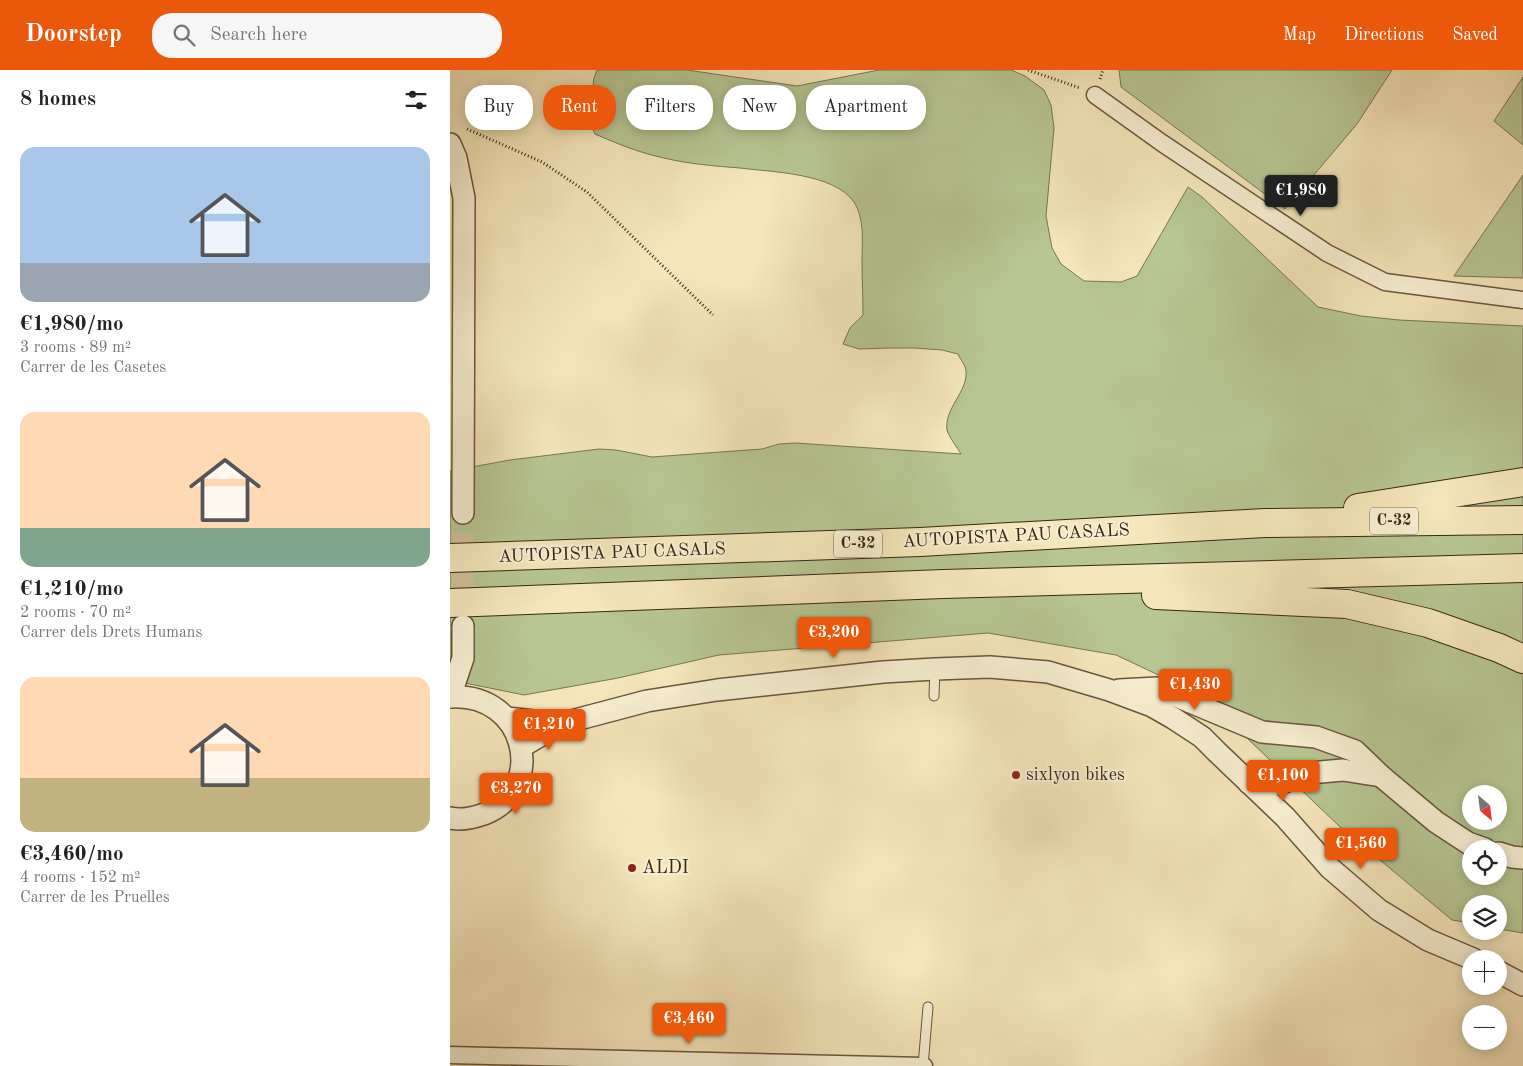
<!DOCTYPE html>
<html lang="en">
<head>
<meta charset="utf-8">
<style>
	:root { --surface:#fff; --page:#f6f6f6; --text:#222; --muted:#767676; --accent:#ea580c }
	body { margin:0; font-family:"Old Standard TT",serif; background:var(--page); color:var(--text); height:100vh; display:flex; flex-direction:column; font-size:19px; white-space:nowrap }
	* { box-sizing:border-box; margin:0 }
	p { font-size:16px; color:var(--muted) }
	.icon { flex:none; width:28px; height:28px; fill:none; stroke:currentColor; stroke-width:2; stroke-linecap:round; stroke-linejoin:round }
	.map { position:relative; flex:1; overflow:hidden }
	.panel { display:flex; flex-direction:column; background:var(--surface); width:450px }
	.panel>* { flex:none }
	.hud { position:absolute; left:15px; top:15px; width:475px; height:45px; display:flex; gap:10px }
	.needle { width:32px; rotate:152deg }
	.buttons { position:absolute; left:1012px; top:715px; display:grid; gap:10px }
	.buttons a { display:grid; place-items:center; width:45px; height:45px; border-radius:50%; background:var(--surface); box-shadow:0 2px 12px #0003; font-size:25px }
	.price { position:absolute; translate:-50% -42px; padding:0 11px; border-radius:5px; background:var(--accent); color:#fff; font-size:16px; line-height:32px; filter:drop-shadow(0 1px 2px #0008) }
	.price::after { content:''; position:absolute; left:50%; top:30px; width:15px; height:11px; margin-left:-8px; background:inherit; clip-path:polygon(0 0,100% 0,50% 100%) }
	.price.on { background:#222; color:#fff }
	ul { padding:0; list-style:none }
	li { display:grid; align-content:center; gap:10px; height:265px; padding:0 20px }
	li span { display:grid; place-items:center; height:155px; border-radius:15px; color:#555 }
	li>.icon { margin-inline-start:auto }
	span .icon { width:90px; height:90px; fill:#fffc; stroke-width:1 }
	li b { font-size:21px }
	h2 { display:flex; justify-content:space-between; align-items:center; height:60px; padding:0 20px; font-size:21px }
	.chip { padding:0 18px; border-radius:20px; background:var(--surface); box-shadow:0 2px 12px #0003; font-size:18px; line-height:45px }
	.chip.on { background:var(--accent); color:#fff }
	header { display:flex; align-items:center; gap:30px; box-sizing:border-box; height:70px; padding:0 25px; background:var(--accent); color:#fff }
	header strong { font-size:24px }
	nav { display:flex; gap:28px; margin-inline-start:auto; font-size:18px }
	.search { width:350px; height:45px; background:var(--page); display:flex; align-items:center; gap:12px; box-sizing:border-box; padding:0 18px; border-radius:20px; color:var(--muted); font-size:19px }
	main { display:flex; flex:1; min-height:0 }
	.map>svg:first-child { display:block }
	.green { fill:#b7c693; stroke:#787654; fill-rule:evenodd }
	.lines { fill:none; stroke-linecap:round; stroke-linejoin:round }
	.tertiary-tunnel { stroke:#d0c09a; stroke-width:21; stroke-dasharray:21 11; stroke-linecap:butt }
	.service-casing { stroke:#69563e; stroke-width:11 }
	.minor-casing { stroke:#69563e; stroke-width:19 }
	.tertiary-casing { stroke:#69563e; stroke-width:24 }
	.motorway-casing { stroke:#3a2614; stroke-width:30 }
	.path { stroke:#3a2614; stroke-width:3; stroke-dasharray:1 2.5; stroke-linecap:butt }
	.service { stroke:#f8efd3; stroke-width:9 }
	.minor { stroke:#f8efd3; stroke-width:16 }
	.tertiary { stroke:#f8efd3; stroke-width:21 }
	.motorway { stroke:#f5e6bb; stroke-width:28 }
	.poi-dot { fill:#8f2418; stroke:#f8efd3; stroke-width:2 }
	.labels { text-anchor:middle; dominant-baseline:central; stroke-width:4; stroke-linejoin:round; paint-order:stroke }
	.shield { fill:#f8efd3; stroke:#73624d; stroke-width:1 }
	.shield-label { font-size:16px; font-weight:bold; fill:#3a2614 }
	.street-label { font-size:18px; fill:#3a2614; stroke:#f8efd3 }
	.poi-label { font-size:18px; fill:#3a2614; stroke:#f8efd3; text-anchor:start }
</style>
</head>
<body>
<header>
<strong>Doorstep</strong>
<div class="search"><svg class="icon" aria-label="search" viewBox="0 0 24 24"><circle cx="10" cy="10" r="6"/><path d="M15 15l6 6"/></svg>Search here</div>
<nav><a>Map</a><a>Directions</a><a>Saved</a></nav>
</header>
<main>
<section class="panel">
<h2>8 homes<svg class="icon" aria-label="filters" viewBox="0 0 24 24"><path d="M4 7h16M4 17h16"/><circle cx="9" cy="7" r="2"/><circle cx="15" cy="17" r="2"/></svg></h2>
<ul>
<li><span style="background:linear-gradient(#a9c7e8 75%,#9aa5b1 0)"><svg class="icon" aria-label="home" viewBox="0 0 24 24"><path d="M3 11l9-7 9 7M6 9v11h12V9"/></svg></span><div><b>€1,980/mo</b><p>3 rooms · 89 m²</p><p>Carrer de les Casetes</p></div></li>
<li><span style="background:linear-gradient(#ffd9b3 75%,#7fa58c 0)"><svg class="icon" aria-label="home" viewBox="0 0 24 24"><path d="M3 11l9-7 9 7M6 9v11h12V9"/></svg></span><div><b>€1,210/mo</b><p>2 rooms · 70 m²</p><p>Carrer dels Drets Humans</p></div></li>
<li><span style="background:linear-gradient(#ffd9b3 65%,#c2b280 0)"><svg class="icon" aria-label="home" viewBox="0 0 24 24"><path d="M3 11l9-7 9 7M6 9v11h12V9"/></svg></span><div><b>€3,460/mo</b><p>4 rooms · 152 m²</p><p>Carrer de les Pruelles</p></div></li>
</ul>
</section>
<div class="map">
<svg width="1073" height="996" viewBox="0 0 1073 996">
	<rect width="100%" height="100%" fill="#f5e6bb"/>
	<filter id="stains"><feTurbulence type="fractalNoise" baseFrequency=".004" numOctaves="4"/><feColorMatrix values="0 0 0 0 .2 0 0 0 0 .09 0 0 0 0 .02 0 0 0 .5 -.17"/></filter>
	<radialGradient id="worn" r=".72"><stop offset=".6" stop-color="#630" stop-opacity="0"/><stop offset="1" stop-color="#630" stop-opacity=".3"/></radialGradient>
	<g class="green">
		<path d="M147 0H237L347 16 429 0H561L575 6 594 20 601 35 604 58 596 146 602 178 611 194 634 211 671 212 687 206 738 117 752 127 868 237 911 246 949 250 1073 256V863L1049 859V834H1021V853L1002 850 888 755 753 626 666 585 538 563 269 585 168 608 74 625 0 610V401L60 390 149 379 166 380 202 387 312 379 329 374 345 373 511 384C507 377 499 367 497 360 494 338 518 322 516 301 516 296 510 289 508 284L492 280 465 278H439L409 279 393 274 400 258 413 245C413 227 412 209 412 192 412 172 415 150 404 132 384 103 321 102 290 98 264 96 239 94 214 88 190 83 168 74 145 64L139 50 144 8ZM1021 724H1049V751H1021ZM1021 779H1049V806H1021Z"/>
		<polygon points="669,0 942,0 907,54 835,139 671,17"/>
		<polygon points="1073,7 1073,75 1044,51"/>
		<polygon points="1073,105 1073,208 1004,206"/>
	</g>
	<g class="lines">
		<polyline class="tertiary-tunnel" points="13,548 13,443"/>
		<g class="service-casing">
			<g id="service">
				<polyline points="484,626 485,599"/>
				<polyline points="473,996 478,937"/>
			</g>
		</g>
		<g class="minor-casing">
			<g id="minor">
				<polyline points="645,25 712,73 877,183 935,212 1073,230"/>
				<polyline points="0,985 474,996"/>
			</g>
		</g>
		<g class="tertiary-casing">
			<g id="tertiary">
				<polyline points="0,74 6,88 14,128 13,443"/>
				<polyline points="669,620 707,618 812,662 866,667 905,681 931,706 986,752 1018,773 1035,779"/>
				<path d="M0 627C77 622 98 719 34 744 23 748 12 751 0 748"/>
				<polyline points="0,627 13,588 13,556"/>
				<polyline points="57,648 110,654"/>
				<polyline points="71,677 110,654 197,631 267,620 433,602 485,599 540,597 598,602 659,620 702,636 723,648 752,667 767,682 835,747 880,798 929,840 978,870 1023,889"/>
				<polyline points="799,713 829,714 859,703 893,700 931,706"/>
				<polyline points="1049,783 1062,787 1073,788"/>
				<polyline points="1049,902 1073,915"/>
			</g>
		</g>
		<g class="motorway-casing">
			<g id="motorway">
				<polyline points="908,438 1073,412"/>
				<polyline points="0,488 470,472 815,453 1073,450"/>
				<polyline points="706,525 897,534 978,553 1049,578 1073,589"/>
				<polyline points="0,533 493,514 1073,498"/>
			</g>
		</g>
		<g class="path">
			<polyline points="578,0 630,18"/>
			<polyline points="650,9 653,0"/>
			<polyline points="17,59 92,92 137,122 263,245"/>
		</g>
		<use href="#service" class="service"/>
		<use href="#minor" class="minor"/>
		<use href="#tertiary" class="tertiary"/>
		<use href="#motorway" class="motorway"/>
	</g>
	<g class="poi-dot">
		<circle cx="566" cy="705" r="5"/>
		<circle cx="182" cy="798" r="5"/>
	</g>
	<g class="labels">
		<g class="shield">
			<rect x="920" y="437.5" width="48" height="27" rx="4"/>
			<rect x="384" y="460.5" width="48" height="27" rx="4"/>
		</g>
		<g class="shield-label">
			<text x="944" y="451">C-32</text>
			<text x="408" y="474">C-32</text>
		</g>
		<g class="street-label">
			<text transform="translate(566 466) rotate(-3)">AUTOPISTA PAU CASALS</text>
			<text transform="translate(162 483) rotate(-2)">AUTOPISTA PAU CASALS</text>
		</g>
		<g class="poi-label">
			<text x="576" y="705">sixlyon bikes</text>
			<text x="192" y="798">ALDI</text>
		</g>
	</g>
	<rect width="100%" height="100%" filter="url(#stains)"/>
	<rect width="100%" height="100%" fill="url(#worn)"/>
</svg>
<div class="buttons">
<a><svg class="needle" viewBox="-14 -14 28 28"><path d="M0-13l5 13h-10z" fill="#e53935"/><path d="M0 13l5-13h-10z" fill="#767676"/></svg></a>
<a><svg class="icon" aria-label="locate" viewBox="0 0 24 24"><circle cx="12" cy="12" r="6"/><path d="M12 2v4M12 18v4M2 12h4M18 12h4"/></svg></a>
<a><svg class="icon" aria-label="layers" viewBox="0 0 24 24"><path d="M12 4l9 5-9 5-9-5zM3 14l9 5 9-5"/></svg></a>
<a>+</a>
<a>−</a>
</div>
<b class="price on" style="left:851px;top:147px">€1,980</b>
<b class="price" style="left:384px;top:589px">€3,200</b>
<b class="price" style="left:745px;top:641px">€1,430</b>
<b class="price" style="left:99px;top:681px">€1,210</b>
<b class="price" style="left:833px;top:732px">€1,100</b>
<b class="price" style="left:66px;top:745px">€3,270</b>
<b class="price" style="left:911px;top:800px">€1,560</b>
<b class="price" style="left:239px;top:975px">€3,460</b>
<div class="hud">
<a class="chip">Buy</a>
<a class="chip on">Rent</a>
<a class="chip">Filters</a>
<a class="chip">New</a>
<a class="chip">Apartment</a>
</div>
</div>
</main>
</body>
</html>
